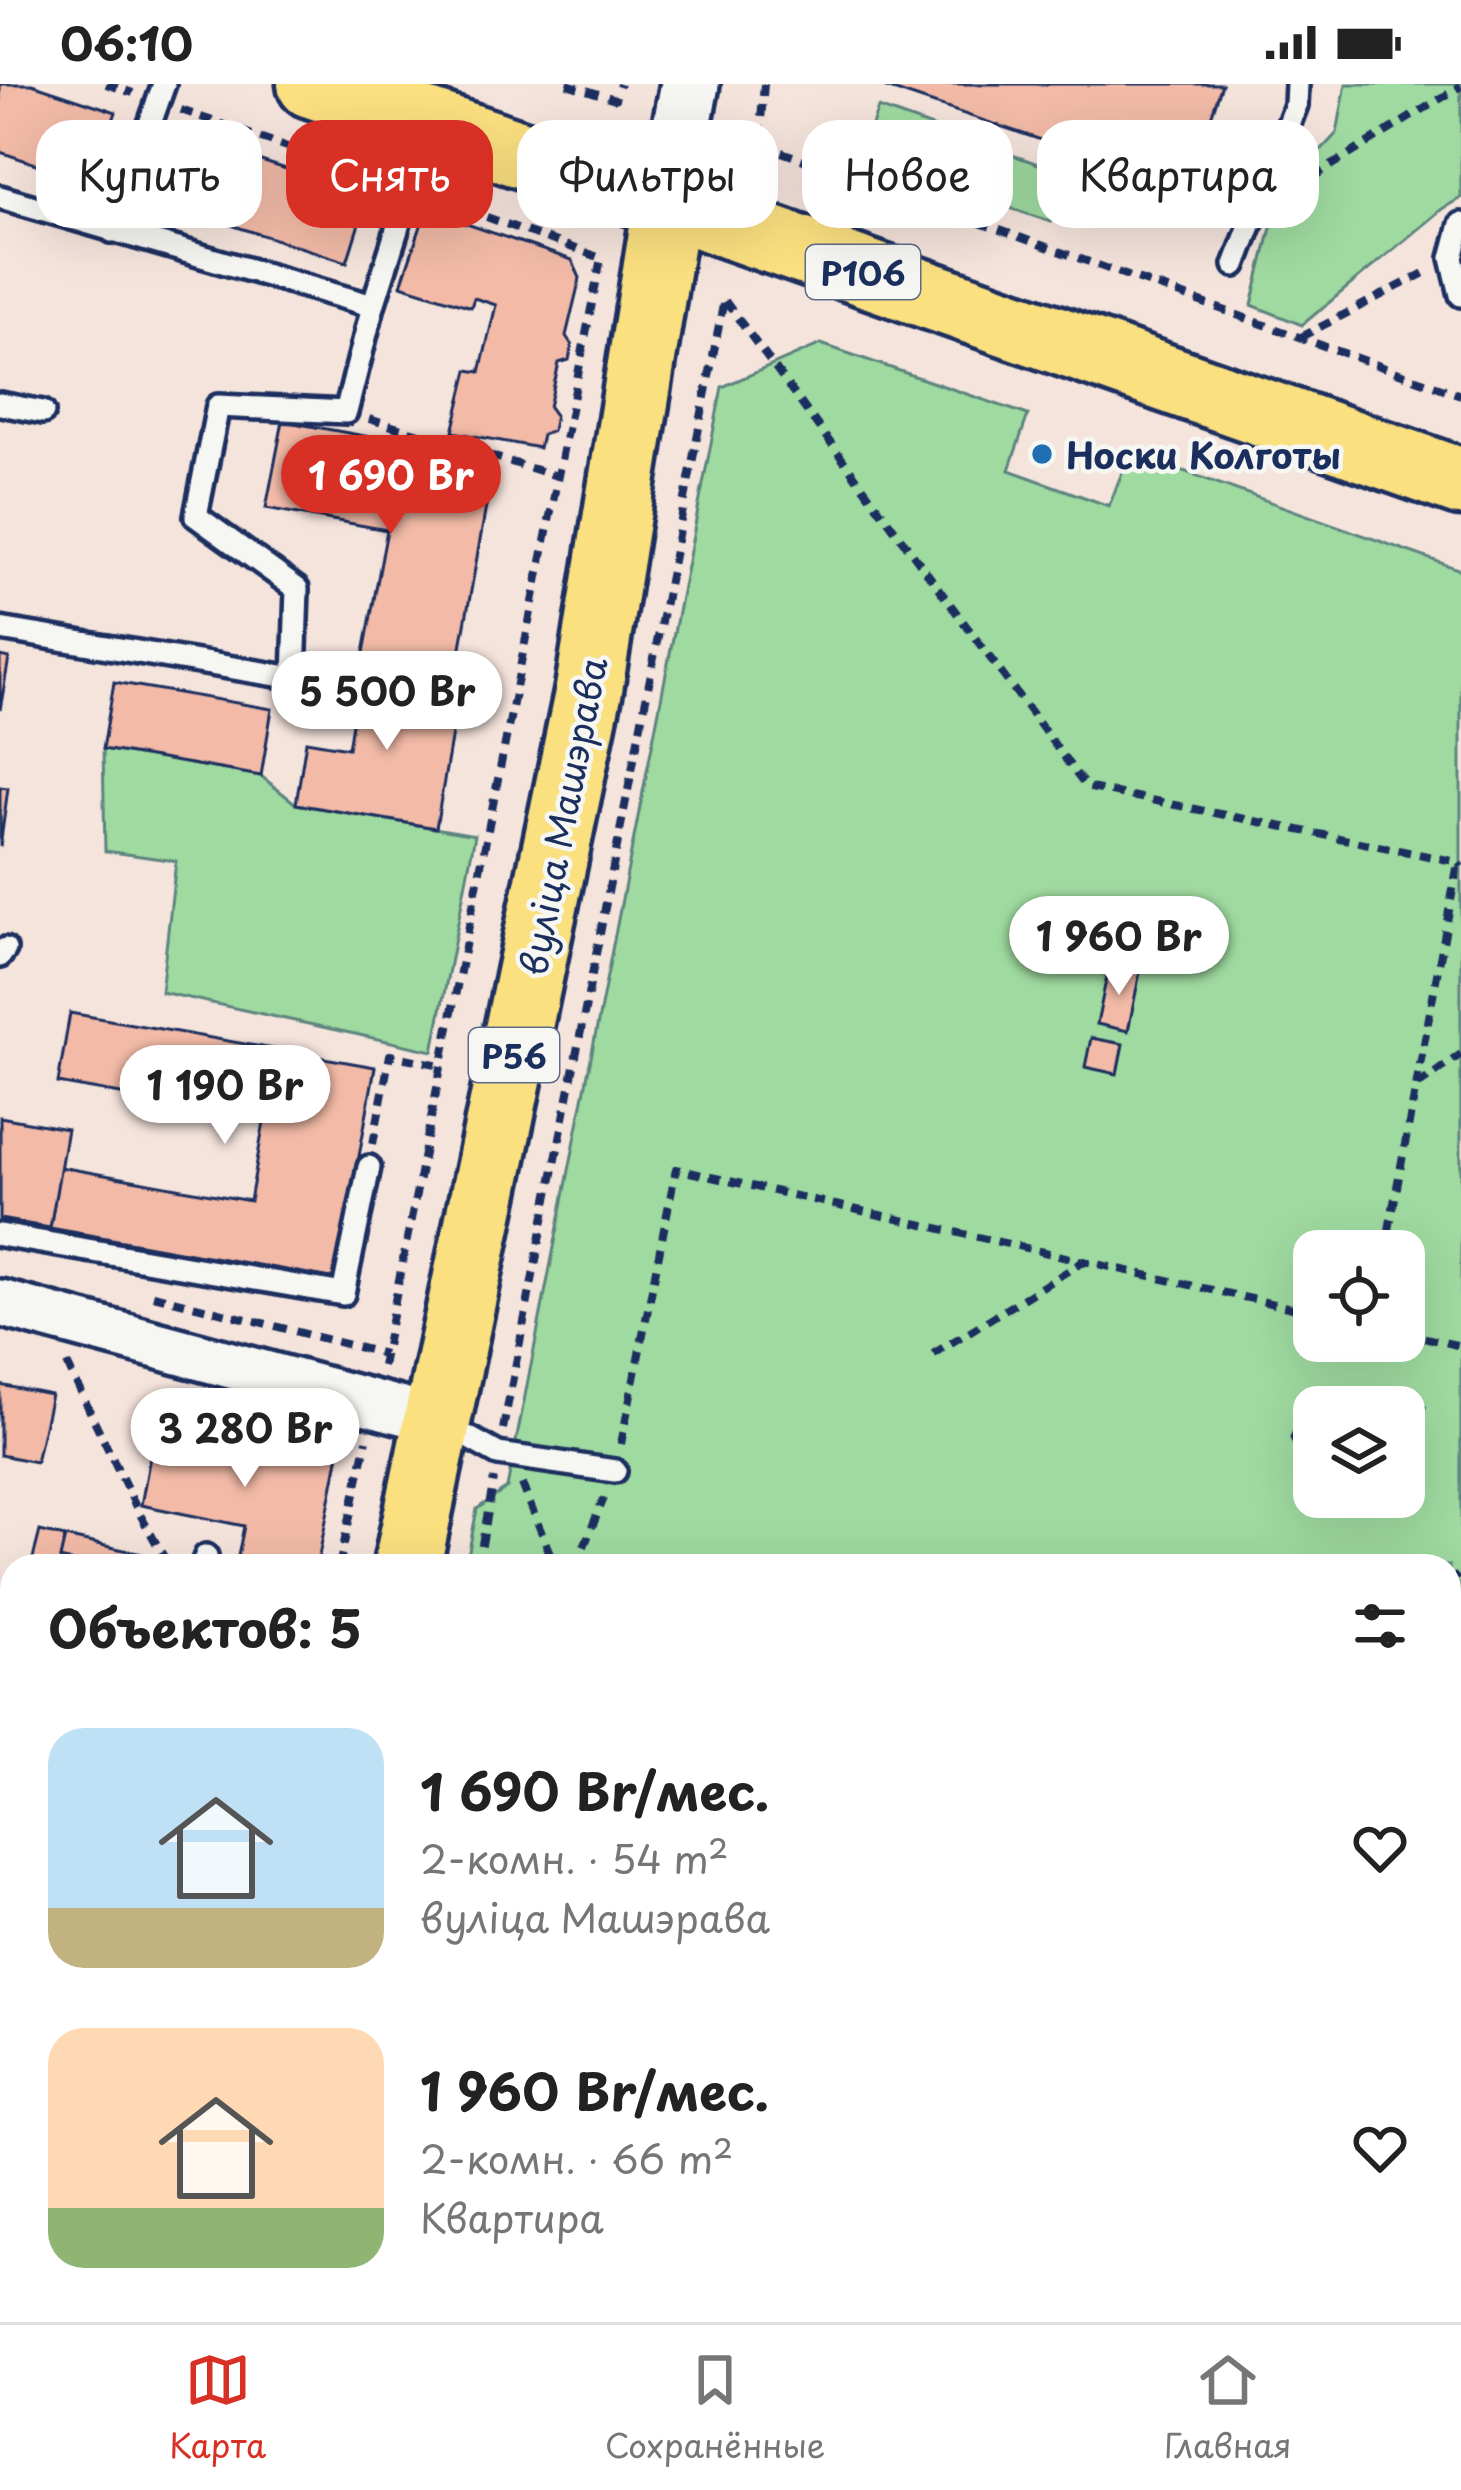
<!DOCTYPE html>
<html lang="ru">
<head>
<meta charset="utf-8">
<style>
	:root { --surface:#fff; --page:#f6f6f6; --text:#222; --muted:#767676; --line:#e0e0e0; --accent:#d93025 }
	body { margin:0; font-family:"Playpen Sans",sans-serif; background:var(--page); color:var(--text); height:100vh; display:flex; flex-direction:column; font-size:45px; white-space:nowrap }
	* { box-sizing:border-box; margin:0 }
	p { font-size:39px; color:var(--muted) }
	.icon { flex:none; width:66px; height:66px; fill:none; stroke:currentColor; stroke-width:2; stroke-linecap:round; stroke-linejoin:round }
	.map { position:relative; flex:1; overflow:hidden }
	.drawer { position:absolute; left:0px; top:1470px; width:1461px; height:768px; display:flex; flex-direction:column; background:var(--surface); border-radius:36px 36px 0 0; box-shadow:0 12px 48px #0002 }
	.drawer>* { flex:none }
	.top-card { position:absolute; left:36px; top:36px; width:1389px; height:108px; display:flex; gap:24px }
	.tools { position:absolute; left:1293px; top:1146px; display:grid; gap:24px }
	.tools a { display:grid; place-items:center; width:132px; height:132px; border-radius:24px; background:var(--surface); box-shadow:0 12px 48px #0002; font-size:60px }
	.price { position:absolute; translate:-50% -102px; padding:0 27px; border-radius:42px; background:#fff; color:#222; font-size:39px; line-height:78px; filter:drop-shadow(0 3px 6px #0008) }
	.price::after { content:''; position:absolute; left:50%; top:72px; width:36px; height:27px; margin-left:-18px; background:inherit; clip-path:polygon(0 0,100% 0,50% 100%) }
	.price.current { background:var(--accent); color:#fff }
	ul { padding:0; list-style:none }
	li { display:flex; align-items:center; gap:36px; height:300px; padding:0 48px }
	li span { display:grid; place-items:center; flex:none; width:336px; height:240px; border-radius:36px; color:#555 }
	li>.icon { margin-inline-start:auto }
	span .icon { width:144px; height:144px; fill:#fffc; stroke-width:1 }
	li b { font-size:51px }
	h2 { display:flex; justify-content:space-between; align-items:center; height:144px; padding:0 48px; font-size:51px }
	.tag { padding:0 42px; border-radius:36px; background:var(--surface); box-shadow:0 12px 48px #0002; font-size:42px; line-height:108px }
	.tag.current { background:var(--accent); color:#fff }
	.status { display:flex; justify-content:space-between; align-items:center; height:84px; padding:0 60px; background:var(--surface); direction:ltr }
	.status svg { height:33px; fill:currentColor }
	.menu { display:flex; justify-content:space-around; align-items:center; height:168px; border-top:3px solid var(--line); background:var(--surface); font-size:33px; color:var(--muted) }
	.menu a { display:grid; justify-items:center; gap:6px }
	.menu .current { color:var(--accent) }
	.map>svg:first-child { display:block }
	.green { fill:#9fdaa0; stroke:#5d847f; stroke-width:3; fill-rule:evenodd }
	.building { fill:#f2baa7; stroke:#1b2f5e; stroke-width:3 }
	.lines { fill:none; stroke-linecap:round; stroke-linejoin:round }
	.service-casing { stroke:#1b2f5e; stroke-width:30 }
	.minor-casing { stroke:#1b2f5e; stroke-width:54 }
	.tertiary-casing { stroke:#1b2f5e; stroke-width:66 }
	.primary-casing { stroke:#1b2f5e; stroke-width:75 }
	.path { stroke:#1b2f5e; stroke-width:8; stroke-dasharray:12 9; stroke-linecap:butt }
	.service { stroke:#f6f6f2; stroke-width:21 }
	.minor { stroke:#f6f6f2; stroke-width:45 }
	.tertiary { stroke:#f6f6f2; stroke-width:57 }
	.primary { stroke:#fbe080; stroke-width:66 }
	.poi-dot { fill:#1f6fb2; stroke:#f6f6f2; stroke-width:4.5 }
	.labels { text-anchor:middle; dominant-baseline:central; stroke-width:9; stroke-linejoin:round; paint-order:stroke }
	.shield { fill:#f6f6f2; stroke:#5d6b8a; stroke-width:3 }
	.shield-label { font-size:33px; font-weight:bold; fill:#1b2f5e }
	.poi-label { font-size:36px; font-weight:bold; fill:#1b2f5e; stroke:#f6f6f2; text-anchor:start }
	.street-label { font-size:36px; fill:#1b2f5e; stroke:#f6f6f2 }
</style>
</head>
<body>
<div class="status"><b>06:10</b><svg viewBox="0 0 49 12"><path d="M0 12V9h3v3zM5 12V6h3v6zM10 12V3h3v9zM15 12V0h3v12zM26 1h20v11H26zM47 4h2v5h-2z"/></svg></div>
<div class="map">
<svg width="1461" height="2238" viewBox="0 0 1461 2238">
	<rect width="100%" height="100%" fill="#f5e4dc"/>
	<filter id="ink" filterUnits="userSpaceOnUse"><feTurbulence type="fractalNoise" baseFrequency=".00833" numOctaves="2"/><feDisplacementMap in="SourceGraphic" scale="24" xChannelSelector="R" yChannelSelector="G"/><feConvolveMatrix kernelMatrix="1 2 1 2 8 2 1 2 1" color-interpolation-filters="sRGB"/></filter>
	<g filter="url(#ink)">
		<g class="green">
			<polygon points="1346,0 1461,0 1461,114 1442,125 1302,241 1252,221 1279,111 1337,49"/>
			<polygon points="878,24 1064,89 1051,138 861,73"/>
			<path d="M821 260 1028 331 1009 386 1109 422 1130 368 1461 486V2238H392L394 2226H1449V1482H466L477 1425 507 1404 722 303ZM1314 1167H1404V1257H1314ZM1314 1323H1404V1413H1314Z"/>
			<polygon points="103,665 261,692 296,720 475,751 433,967 161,908 176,777 105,767"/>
			<polygon points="0,2211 12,2214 12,2226 72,2226 131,2238 0,2238"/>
		</g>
		<g class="building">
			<polygon points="0,0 32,0 116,28 92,99 0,68"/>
			<polygon points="875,0 1222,0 1187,105"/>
			<polygon points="170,48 368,111 347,178 149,115"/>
			<polygon points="444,124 456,128 458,137 572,176 580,194 566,252 572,261 569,276 559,279 549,323 555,331 552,347 542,351 539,364 453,348 468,286 480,288 496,221 474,214 471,223 401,201 426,127 434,129"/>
			<polygon points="283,337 397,358 392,389 489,406 456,591 363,574 387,446 266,424"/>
			<polygon points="0,572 9,574 0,626"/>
			<polygon points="361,585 460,602 436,744 296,720 306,657 348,664"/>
			<polygon points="114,598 272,625 261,692 103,665"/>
			<polygon points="0,703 8,704 0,763"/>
			<polygon points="1118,841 1149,847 1143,878 1112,871"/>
			<polygon points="1109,882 1140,888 1128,947 1097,940"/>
			<polygon points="70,929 375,983 337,1195 50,1144 60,1083 250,1117 267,1021 191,1008 189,1022 58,999"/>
			<polygon points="1091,954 1123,960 1117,990 1085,983"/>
			<polygon points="0,1033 67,1045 50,1144 0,1135"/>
			<polygon points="0,1301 51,1311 36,1378 0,1371"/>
			<polygon points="1330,1303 1425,1323 1409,1386 1404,1387 1404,1323 1323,1323"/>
			<polygon points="1300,1332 1314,1332 1314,1391 1307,1391 1291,1354"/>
			<polygon points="157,1335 339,1370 317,1482 236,1482 244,1442 141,1421"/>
			<polygon points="40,1447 65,1453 59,1482 31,1482"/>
			<polygon points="65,1453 151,1472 149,1482 88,1482 60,1475"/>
			<polygon points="1,1837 12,1838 12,1860 0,1858"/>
		</g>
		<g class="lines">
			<g class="service-casing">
				<g id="service">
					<polyline points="0,113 373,222"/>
					<polyline points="1461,140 1452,174 1461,211"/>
					<polyline points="112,147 164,0"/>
					<polyline points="1235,181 1296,21 1297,0"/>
					<polyline points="0,320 43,328"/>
					<polyline points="0,545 294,594 297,505 196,432 218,322 346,328 373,222 428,47"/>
					<polyline points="0,872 5,865"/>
					<polyline points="0,1151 343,1210 369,1083"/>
					<polyline points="444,1340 498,1370 615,1387"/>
					<polyline points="202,1482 206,1472"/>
				</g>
			</g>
			<g class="minor-casing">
				<g id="minor">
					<polyline points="0,1219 439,1337"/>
					<polyline points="0,2191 12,2193"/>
					<polyline points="180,2226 238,2238"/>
				</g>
			</g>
			<g class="tertiary-casing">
				<polyline id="tertiary" points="667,119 690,0"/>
			</g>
			<g class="primary-casing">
				<g id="primary">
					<polyline points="311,0 667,119 1461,398"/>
					<polyline points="407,1482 589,605 667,119"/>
					<polyline points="259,2238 261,2226"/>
				</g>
			</g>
			<g class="path">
				<polyline points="106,0 133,9"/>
				<polyline points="567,0 615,15 620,0"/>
				<polyline points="764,0 759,60 1461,311"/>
				<polyline points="181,26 382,96"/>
				<polyline points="1295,104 1461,2"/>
				<polyline points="725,217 1086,703 1458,778 1461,783"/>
				<polyline points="1301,253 1426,188"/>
				<polyline points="369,335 557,392"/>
				<polyline points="1418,1001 1461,970"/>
				<polyline points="373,1060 390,971 441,981"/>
				<polyline points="1385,1167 1458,779"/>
				<polyline points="153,1211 384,1270"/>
				<polyline points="1404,1249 1461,1262"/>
				<polyline points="933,1270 1084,1177"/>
				<polyline points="67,1280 137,1425 169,1482"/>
				<polyline points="382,1282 601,174 436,115"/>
				<polyline points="503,1345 724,216"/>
				<polyline points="621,1360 676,1085 1314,1229"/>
				<polyline points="522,1400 555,1482"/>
				<polyline points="339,1482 367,1356"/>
				<polyline points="478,1482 494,1395"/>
				<polyline points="576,1482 604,1414"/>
				<polyline points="1449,1499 1461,1488"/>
				<polyline points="1449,1787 1461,1790"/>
				<polyline points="0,2142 12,2144"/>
				<polyline points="340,2238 342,2226"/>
				<polyline points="420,2238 424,2226"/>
				<polyline points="885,2238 886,2226"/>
				<polyline points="956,2238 962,2226"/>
				<polyline points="1178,2238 1178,2226"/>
			</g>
			<use href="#service" class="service"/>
			<use href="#minor" class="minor"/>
			<use href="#tertiary" class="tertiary"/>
			<use href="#primary" class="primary"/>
		</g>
	</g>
	<circle class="poi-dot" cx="1042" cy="370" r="12"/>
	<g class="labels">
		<g class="shield">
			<rect x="806" y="161" width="114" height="54" rx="9"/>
			<rect x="469" y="944" width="90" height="54" rx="9"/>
		</g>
		<g class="shield-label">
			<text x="863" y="188">Р106</text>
			<text x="514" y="971">Р56</text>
		</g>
		<g class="poi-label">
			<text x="1066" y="370">Носки Колготы</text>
		</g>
		<g class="street-label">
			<text transform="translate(562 732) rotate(-79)">вуліца Машэрава</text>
		</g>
	</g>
</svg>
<div class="tools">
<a><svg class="icon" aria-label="locate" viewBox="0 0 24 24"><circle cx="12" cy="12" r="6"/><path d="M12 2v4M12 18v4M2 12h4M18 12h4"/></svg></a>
<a><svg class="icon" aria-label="layers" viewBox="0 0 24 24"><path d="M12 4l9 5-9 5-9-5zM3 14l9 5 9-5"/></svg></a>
</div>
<b class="price current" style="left:391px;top:453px">1 690 Br</b>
<b class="price" style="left:387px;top:669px">5 500 Br</b>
<b class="price" style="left:1119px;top:914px">1 960 Br</b>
<b class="price" style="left:225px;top:1063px">1 190 Br</b>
<b class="price" style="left:245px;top:1406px">3 280 Br</b>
<div class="top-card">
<a class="tag">Купить</a>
<a class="tag current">Снять</a>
<a class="tag">Фильтры</a>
<a class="tag">Новое</a>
<a class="tag">Квартира</a>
</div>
<section class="drawer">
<h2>Объектов: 5<svg class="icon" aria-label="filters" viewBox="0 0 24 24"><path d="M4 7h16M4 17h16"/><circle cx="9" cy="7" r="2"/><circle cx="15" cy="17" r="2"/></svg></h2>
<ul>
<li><span style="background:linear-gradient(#bfe0f5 75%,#c2b280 0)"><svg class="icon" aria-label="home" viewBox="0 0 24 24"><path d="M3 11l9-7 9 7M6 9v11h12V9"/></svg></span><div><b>1 690 Br/мес.</b><p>2-комн. · 54 m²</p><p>вуліца Машэрава</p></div><svg class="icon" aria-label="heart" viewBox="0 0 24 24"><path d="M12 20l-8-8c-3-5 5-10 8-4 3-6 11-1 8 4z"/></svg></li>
<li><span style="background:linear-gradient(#ffd9b3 75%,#8fb573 0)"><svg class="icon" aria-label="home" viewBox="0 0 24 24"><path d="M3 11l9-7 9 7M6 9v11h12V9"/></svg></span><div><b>1 960 Br/мес.</b><p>2-комн. · 66 m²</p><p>Квартира</p></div><svg class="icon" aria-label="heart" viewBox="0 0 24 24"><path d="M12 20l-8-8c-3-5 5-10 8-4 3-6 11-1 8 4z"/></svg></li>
</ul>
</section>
</div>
<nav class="menu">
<a class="current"><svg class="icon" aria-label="map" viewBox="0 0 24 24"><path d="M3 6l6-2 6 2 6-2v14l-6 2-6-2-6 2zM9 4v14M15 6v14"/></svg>Карта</a>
<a><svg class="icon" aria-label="saved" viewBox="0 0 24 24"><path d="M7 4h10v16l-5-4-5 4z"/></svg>Сохранённые</a>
<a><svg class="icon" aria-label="home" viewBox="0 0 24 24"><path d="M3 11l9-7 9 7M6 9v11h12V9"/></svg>Главная</a>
</nav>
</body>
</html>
